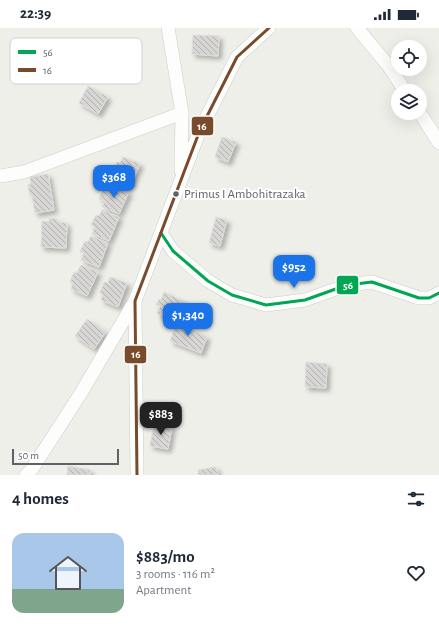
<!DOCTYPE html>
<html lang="en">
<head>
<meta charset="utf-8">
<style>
	:root { --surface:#fff; --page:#f6f6f7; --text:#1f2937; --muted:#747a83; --accent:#1a73e8 }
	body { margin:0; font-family:"Alegreya Sans",sans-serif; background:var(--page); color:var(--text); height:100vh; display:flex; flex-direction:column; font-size:15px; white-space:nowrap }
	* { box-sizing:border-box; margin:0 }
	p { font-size:13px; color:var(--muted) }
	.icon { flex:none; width:22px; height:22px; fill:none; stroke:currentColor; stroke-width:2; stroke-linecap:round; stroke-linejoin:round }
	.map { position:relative; height:447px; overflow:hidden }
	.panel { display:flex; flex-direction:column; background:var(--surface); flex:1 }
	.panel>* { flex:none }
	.buttons { position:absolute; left:391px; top:12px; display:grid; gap:8px }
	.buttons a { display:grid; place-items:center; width:36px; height:36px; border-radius:50%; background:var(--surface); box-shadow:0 4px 16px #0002; font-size:20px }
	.scale { position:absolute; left:12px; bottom:10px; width:107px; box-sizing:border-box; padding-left:4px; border:2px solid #5e6268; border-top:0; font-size:11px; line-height:14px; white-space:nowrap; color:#5e6268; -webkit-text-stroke:3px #fff; paint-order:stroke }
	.price { position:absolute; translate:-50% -34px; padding:0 9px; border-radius:8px; background:var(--accent); color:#fff; font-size:13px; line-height:26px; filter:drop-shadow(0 1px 2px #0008) }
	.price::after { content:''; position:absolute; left:50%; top:24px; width:12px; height:9px; margin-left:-6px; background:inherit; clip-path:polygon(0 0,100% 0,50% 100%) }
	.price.on { background:#222; color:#fff }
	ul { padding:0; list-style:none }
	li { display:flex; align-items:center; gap:12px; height:100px; padding:0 12px }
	li span { display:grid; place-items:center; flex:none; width:112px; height:80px; border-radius:12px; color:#555 }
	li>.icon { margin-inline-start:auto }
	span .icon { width:48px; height:48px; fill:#fffc; stroke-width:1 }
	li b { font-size:17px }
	h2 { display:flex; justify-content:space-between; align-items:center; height:48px; padding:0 12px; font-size:17px }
	.status { display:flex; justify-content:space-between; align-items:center; height:28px; padding:0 20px; background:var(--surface); direction:ltr }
	.status svg { height:11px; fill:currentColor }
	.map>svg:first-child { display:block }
	.building { fill:url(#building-back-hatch); stroke:#deddd8; filter:url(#shadow) }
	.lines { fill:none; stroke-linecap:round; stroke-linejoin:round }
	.street-casing { stroke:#cccdcc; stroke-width:14 }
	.street { stroke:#fdfdfc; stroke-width:13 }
	.bus-1-casing { stroke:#fff; stroke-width:6 }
	.bus-2-casing { stroke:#fff; stroke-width:6 }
	.bus-1 { stroke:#00a651; stroke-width:3 }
	.bus-2 { stroke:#7a4b2a; stroke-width:3 }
	.bus-dot { fill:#5e6268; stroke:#fff; stroke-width:1.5 }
	.labels { text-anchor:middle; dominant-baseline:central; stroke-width:4; stroke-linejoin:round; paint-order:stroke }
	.bus-label { font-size:13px; fill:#5e6268; stroke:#fff; text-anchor:start }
	.key { fill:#fff; stroke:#cfd0d2; stroke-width:1 }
	.key-label { font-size:11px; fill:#5e6268 }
	.line-badge { stroke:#fff; stroke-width:1.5 }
	.badge-label { font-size:11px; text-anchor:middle; font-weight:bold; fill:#fff }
</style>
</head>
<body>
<div class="status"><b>22:39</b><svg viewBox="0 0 49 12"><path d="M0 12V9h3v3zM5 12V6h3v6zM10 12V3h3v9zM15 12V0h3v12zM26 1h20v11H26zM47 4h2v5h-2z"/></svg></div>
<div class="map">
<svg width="439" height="447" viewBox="0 0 439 447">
	<defs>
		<pattern id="building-back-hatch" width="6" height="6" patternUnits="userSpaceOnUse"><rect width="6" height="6" fill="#d7d6d4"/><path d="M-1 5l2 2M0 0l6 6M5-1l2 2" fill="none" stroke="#b2b1b0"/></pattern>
		<filter id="shadow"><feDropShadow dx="3.5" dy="3.5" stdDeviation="2" flood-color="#0004"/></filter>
	</defs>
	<rect width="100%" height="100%" fill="#efefea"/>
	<g class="building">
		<polygon points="193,7 219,8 218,28 192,26"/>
		<polygon points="88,58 108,69 98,86 79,75"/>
		<polygon points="222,109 236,114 228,134 215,129"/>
		<polygon points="123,129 140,136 130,159 113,152 116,146 113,145 117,134 120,135"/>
		<polygon points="48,146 54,182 35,185 32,167 30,167 28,157 31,156 30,149"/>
		<polygon points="112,156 129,164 119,186 102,179 105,173 99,171 104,160 110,162"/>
		<polygon points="102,182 119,189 109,213 92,206 95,199 91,197 96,187 99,188"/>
		<polygon points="216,189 227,192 220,218 209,215"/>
		<polygon points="49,190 57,191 57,194 67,195 66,220 41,219 42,193 49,194"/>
		<polygon points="91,208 108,215 99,239 81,232 84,225 80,224 85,213 88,214"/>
		<polygon points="81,237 98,244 87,268 71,261 73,255 70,254 74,244 77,245"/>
		<polygon points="110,249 127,255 118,279 101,272 103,266 100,265 104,254 108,255"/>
		<polygon points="164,264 185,274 175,294 157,285 160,278 156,277 159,271 161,272"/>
		<polygon points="179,289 190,293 187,300 207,309 201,325 170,313"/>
		<polygon points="87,291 106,304 94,321 75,308"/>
		<polygon points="306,334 327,336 326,360 305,359"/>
		<polygon points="154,396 172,399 168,421 150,418"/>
		<polygon points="68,438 90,442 90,447 67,447"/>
		<polygon points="216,439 218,447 199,447 198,442"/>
	</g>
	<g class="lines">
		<g class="street-casing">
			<g id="street">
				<polyline points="168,0 182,85 181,143"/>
				<polyline points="357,0 388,37 405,63"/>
				<polyline points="420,85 439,115"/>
				<polyline points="0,148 24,144 182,85"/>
				<polyline points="161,205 173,223 208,253 232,267 266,277 305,272 347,257 372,254 419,270 429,270 439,265"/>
				<polyline points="26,447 32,441 81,365 135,273"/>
				<polyline points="137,447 135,273 200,102 237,29 269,0"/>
			</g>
		</g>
		<use href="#street" class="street"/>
		<g class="bus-1-casing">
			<polyline id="bus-1" points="161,205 173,223 208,253 232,267 266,277 305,272 347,257 372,254 419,270 429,270 439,265"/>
		</g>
		<g class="bus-2-casing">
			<polyline id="bus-2" points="137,447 135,273 200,102 237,29 269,0"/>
		</g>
		<use href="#bus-1" class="bus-1"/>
		<use href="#bus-2" class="bus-2"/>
	</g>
	<circle class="bus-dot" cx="176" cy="166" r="3.5"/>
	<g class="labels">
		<g class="bus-label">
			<text x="184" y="166">Primus I Ambohitrazaka</text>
		</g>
	</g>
	<rect x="10" y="10" width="132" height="46" rx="6" class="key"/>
	<rect x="18" y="22" width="18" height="4" fill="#00a651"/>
	<rect x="18" y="40" width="18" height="4" fill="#7a4b2a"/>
	<g class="key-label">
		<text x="43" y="28">56</text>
		<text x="43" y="46">16</text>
	</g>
	<g class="line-badge">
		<rect x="191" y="88" width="23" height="20" rx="4" fill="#7a4b2a"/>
		<rect x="336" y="247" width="23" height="20" rx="4" fill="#00a651"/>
		<rect x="124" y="317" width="23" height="19" rx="4" fill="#7a4b2a"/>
	</g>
	<g class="badge-label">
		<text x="202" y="102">16</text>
		<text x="348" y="261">56</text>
		<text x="136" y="330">16</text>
	</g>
</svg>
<div class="buttons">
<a><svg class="icon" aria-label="locate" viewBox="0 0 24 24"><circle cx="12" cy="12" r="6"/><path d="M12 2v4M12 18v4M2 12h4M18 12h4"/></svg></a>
<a><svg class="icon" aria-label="layers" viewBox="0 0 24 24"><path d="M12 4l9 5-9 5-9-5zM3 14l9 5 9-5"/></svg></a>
</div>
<div class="scale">50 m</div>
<b class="price" style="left:114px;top:171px">$368</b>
<b class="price" style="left:294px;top:261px">$952</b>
<b class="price" style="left:188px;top:309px">$1,340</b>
<b class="price on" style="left:161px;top:408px">$883</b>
</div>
<section class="panel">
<h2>4 homes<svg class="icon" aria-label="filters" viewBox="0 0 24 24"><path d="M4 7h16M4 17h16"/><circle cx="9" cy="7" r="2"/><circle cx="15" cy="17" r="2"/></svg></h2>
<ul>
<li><span style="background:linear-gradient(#a9c7e8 70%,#7fa58c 0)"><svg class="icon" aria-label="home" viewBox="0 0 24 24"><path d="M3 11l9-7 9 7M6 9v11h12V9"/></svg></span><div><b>$883/mo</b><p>3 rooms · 116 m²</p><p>Apartment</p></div><svg class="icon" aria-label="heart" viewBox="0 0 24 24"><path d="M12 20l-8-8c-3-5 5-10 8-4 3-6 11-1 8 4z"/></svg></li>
</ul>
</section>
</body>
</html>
